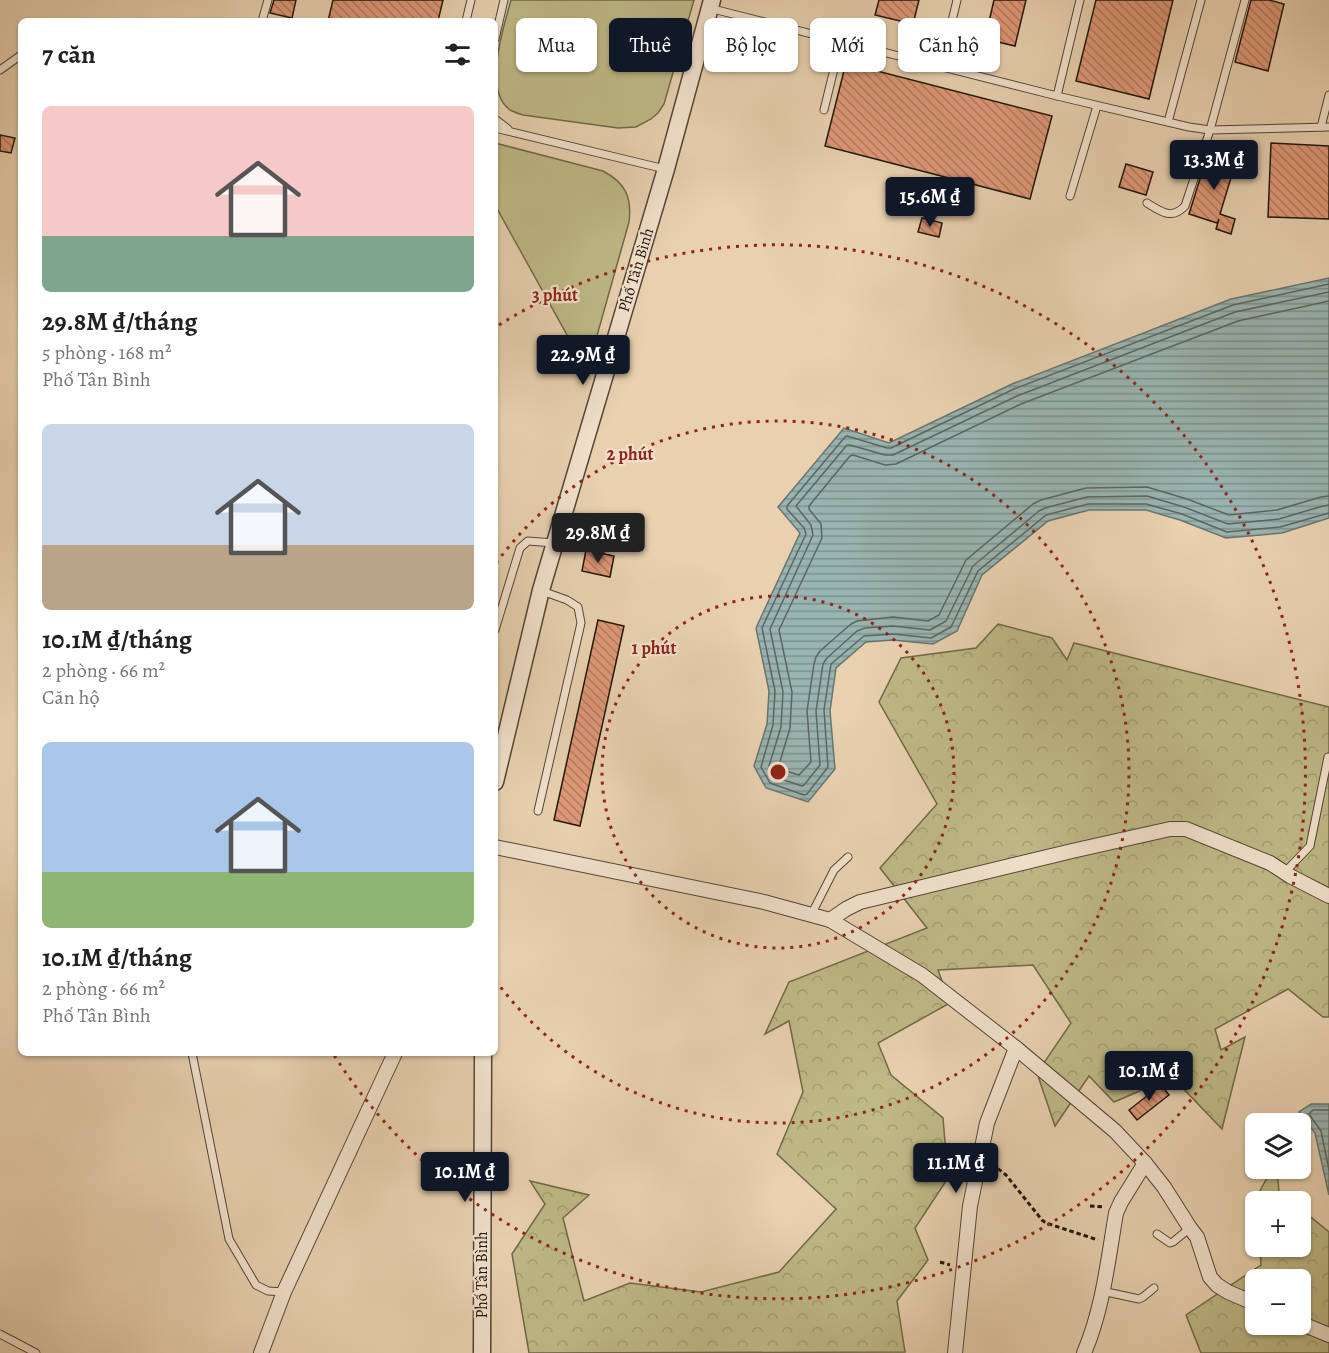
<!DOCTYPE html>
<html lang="vi">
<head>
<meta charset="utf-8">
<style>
	:root { --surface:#fff; --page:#f2f2f2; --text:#202124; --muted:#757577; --accent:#111827 }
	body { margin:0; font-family:Alegreya,serif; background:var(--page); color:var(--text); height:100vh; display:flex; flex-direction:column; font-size:22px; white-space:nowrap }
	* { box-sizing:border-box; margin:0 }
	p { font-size:20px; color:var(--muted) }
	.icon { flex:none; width:33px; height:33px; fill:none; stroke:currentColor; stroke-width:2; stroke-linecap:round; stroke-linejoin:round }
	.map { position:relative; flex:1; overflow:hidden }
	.details { position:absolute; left:18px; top:18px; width:480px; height:1038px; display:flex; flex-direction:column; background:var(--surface); border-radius:9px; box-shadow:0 2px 4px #0004 }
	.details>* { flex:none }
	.hud { position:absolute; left:516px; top:18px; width:570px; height:54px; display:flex; gap:12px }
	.controls { position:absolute; left:1245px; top:1113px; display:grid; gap:12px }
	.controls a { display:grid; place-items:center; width:66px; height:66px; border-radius:9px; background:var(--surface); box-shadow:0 2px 4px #0004; font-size:30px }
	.price { position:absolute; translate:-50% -51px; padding:0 14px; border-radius:6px; background:var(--accent); color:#fff; font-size:20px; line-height:39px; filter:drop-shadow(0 2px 3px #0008) }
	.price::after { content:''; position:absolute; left:50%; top:36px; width:18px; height:14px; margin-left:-9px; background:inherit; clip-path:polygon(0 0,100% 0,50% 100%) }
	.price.active { background:#222; color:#fff }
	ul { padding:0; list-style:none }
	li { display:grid; align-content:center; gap:12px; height:318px; padding:0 24px }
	li span { display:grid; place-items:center; height:186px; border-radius:9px; color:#555 }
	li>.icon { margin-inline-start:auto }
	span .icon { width:108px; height:108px; fill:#fffc; stroke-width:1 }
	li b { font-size:26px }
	h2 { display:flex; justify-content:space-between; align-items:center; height:72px; padding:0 24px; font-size:26px }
	.tag { padding:0 21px; border-radius:9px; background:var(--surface); box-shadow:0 2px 4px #0004; font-size:21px; line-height:54px }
	.tag.active { background:var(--accent); color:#fff }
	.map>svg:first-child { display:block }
	.forest { fill:url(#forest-crowns); stroke:#70684a; stroke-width:1.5; fill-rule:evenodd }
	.green { fill:#beb986; stroke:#70684a; stroke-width:1.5 }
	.water { fill:url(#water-rules); stroke:#697570; stroke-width:1.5 }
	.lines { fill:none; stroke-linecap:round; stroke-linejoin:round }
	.shore { stroke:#5d6660; stroke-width:1.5 }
	.building { fill:url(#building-back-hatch); stroke:#21160e; stroke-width:1.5 }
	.service-casing { stroke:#534536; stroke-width:9 }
	.minor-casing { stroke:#534536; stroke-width:16 }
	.tertiary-casing { stroke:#534536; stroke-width:19 }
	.path { stroke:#21160e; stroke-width:3; stroke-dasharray:4.5 3; stroke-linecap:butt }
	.service { stroke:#f1e1cc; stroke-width:7 }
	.minor { stroke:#f1e1cc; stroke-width:14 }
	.tertiary { stroke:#f1e1cc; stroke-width:16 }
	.ring { fill:none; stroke:#8f2418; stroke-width:3; stroke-dasharray:3 6 }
	.labels { text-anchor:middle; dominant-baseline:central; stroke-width:4.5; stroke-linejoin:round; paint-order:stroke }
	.street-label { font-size:16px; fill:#21160e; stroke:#f1e1cc }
	.centre { fill:#8f2418; stroke:#f1e1cc; stroke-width:3 }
	.ring-label { font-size:18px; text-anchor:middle; font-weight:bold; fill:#8f2418; stroke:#f1e1cc; stroke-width:4.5; stroke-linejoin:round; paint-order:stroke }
</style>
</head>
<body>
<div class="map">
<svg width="1329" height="1353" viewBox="0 0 1329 1353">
	<defs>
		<pattern id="forest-crowns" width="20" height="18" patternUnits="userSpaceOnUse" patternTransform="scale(1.5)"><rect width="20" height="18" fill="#beb986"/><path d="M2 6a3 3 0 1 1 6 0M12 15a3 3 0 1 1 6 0" fill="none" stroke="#a39e72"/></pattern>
		<pattern id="water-rules" width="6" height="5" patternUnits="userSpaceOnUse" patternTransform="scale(1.5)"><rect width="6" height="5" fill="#99b5b2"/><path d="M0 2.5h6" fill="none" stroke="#7c928f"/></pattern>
		<pattern id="building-back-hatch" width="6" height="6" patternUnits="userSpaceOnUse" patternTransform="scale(1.5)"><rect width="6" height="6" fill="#de9877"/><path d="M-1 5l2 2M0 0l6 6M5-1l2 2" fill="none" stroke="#b47b60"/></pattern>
	</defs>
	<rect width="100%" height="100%" fill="#e9d1b0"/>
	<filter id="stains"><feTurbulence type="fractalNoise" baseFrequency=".00333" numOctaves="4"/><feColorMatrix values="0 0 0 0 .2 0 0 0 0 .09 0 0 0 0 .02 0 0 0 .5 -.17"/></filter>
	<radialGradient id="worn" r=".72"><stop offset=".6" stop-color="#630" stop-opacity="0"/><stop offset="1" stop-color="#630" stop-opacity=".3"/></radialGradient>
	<g class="forest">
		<polygon points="998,624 1052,638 1067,660 1074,643 1329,707 1329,1017 1323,1017 1288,989 1215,1029 1221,1050 1245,1037 1222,1129 1172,1077 1114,1102 1089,1076 1055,1126 1037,1073 1071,1023 1033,965 938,970 950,1003 878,1043 891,1075 943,1118 948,1178 915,1228 928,1260 897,1301 905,1352 529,1353 512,1254 545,1204 530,1181 589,1195 563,1218 584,1301 630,1283 701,1292 779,1272 836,1209 777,1154 803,1092 789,1021 765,1034 789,982 927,928 880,868 937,804 879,702 901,658 976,648"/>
		<polygon points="1272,1169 1277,1169 1279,1192 1291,1201 1257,1201 1257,1196"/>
		<path d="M1301 1209 1329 1232V1353H1201L1186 1315 1261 1265 1260 1247 1300 1246ZM1256 1280H1300V1324H1256Z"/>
	</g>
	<g class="green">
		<path d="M511 0H694L664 104 658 113 651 119 636 127 618 128 523 115C519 114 514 112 510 110 482 90 504 26 511 0Z"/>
		<path d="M495 143 603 171C626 183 632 198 629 222L587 371 495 205Z"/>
	</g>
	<g class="water">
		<polygon points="1329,278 1329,518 1282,533 1226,538 1180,520 1146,510 1089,510 1048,521 982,575 957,631 933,644 893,640 866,642 836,668 830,711 835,769 808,802 766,788 754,766 767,724 769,691 756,628 800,533 778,507 844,428 889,443 1012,384 1231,299"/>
		<polygon points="1311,1104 1329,1104 1329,1195 1315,1133 1299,1112"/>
	</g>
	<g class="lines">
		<g class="shore">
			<polyline points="1329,284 1233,305 1014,389 891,448 887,448 847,436 845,437 787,506 787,509 804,528 806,534 762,628 775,691 773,725 761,767 770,783 804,795 807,794 828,767 824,710 831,664 864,636 894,634 931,638 951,627 978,571 1046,515 1088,504 1146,504 1182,514 1227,532 1280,527 1329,513"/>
			<polyline points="1329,292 1235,312 1017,396 893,455 885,455 850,445 847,445 796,506 811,525 813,535 770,629 783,692 781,727 769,766 775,777 802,786 804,785 820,765 816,711 823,664 827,658 857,631 865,628 893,626 930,630 946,621 973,566 1039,511 1045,508 1087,497 1147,496 1184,507 1228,524 1279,519 1323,506 1329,505"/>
			<polyline points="1329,301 1238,321 1021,404 896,464 885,465 853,455 850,456 809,506 809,509 821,524 822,538 779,630 792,692 790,728 779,765 782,770 799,775 811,762 807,711 814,664 816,657 820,651 851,624 857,621 893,617 928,621 939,615 966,560 1033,504 1041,500 1086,488 1147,487 1187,499 1229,515 1277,510 1321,497 1329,496"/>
			<polyline points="1329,1110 1313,1110 1309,1114 1321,1131 1329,1170"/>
		</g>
	</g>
	<g class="building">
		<polygon points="274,0 296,0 292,18 270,13"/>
		<polygon points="333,0 443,0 438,21 328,21"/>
		<polygon points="879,0 919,0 913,24 875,15"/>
		<polygon points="994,0 1026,0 1015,46 985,39"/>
		<polygon points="1096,0 1173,0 1149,99 1076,81"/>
		<polygon points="1251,0 1269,0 1284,4 1268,71 1235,62"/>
		<polygon points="846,63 1052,116 1030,199 825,146"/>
		<polygon points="0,135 15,138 11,153 0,151"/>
		<polygon points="1271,143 1329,146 1329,219 1268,217"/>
		<polygon points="1209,150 1237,158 1220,214 1235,219 1231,234 1216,229 1219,219 1217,223 1189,214"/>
		<polygon points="1126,164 1153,172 1146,195 1119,187"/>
		<polygon points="922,218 942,223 939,237 918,232"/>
		<polygon points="586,550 614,556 610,577 582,571"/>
		<polygon points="598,620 624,626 580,826 554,820"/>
		<polygon points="1161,1085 1169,1095 1137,1120 1129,1110"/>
	</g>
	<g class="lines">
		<g class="service-casing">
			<g id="service">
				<polyline points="709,8 1057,96 1189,127 1210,130 1329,127"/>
				<polyline points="262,21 268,0"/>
				<polyline points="466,21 471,0"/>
				<polyline points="495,39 504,0"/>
				<polyline points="941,67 957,0"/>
				<polyline points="0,70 21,55"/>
				<polyline points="1057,96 1080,0"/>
				<polyline points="824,110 841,40"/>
				<polyline points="495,119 508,129"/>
				<polyline points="1168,122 1201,0"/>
				<polyline points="1321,127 1329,95"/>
				<polyline points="495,128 665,169"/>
				<polyline points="1070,196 1097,106"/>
				<path d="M1147 203C1161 212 1172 220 1185 206L1210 130 1245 0"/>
				<polyline points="495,630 520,548 528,541 554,543"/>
				<polyline points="538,811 581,623 578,607 567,600 542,591"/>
				<polyline points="1285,872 1310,846 1328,757"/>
				<polyline points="811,915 834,870 848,857"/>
				<polyline points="192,1053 229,1239 256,1285 268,1291 284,1292"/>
				<polyline points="1157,1234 1170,1243 1173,1242 1190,1228"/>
				<polyline points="1102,1291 1139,1299 1143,1297 1154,1288"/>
				<polyline points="0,1334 36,1353"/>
			</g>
		</g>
		<g class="minor-casing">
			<g id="minor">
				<polyline points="495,847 764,902 830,920 922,975 1016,1048 1115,1131 1145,1163 1164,1187 1190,1228 1197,1237 1210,1277 1217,1285 1228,1292 1256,1304"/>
				<polyline points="830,920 846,909 860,902 1072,851 1170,829 1186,829 1270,863 1290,876 1329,896"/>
				<polyline points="1300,1323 1329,1335"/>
				<polyline points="261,1353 284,1292 395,1053"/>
				<polyline points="955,1353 970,1206 987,1123 1016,1048"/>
				<path d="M1084 1353C1103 1309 1108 1260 1116 1213L1121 1202 1145 1163"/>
			</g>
		</g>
		<g class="tertiary-casing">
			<g id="tertiary">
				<polyline points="495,782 541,590 666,169 712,0"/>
				<polyline points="482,1353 483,1053"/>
			</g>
		</g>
		<g class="path">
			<polyline points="992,1164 1006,1175 1042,1220 1046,1223 1098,1240"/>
			<polyline points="1090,1206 1105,1207"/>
			<polyline points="940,1262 950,1265"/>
		</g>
		<use href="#service" class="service"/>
		<use href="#minor" class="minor"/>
		<use href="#tertiary" class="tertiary"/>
	</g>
	<g class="ring">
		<circle cx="778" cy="772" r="176"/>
		<path d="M496 563A351 351 0 1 1 496 981"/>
		<path d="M499 325A527 527 0 1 1 334 1055"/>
	</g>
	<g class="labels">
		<g class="street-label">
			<text transform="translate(636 270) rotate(-73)">Phố Tân Bình</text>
			<text transform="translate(482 1275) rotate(-90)">Phố Tân Bình</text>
		</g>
	</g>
	<circle cx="778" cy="772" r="9" class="centre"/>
	<g class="ring-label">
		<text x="555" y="301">3 phút</text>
		<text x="630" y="460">2 phút</text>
		<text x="654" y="654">1 phút</text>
	</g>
	<rect width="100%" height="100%" filter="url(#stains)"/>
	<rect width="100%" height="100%" fill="url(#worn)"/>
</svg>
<div class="controls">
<a><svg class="icon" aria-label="layers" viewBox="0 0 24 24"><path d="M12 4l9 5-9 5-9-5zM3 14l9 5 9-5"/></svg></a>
<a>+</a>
<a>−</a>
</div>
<b class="price" style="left:1214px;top:191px">13.3M ₫</b>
<b class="price" style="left:930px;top:228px">15.6M ₫</b>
<b class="price" style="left:583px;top:386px">22.9M ₫</b>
<b class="price active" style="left:598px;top:564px">29.8M ₫</b>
<b class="price" style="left:1149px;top:1102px">10.1M ₫</b>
<b class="price" style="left:956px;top:1194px">11.1M ₫</b>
<b class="price" style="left:465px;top:1203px">10.1M ₫</b>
<div class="hud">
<a class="tag">Mua</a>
<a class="tag active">Thuê</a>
<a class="tag">Bộ lọc</a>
<a class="tag">Mới</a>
<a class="tag">Căn hộ</a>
</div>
<section class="details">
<h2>7 căn<svg class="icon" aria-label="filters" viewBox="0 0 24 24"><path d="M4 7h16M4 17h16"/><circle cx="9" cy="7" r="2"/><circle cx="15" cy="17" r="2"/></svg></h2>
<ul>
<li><span style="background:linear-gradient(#f6c9c9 70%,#7fa58c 0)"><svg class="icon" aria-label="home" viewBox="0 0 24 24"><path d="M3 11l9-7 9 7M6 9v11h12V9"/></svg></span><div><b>29.8M ₫/tháng</b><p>5 phòng · 168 m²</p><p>Phố Tân Bình</p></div></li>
<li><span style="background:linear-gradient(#c9d6e8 65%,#b9a48a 0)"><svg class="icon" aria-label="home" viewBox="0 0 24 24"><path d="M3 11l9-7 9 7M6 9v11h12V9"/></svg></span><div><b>10.1M ₫/tháng</b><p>2 phòng · 66 m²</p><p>Căn hộ</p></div></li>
<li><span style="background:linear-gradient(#a9c7e8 70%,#8fb573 0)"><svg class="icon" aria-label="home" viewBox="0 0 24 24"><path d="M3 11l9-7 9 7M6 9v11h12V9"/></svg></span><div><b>10.1M ₫/tháng</b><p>2 phòng · 66 m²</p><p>Phố Tân Bình</p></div></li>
</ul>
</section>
</div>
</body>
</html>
